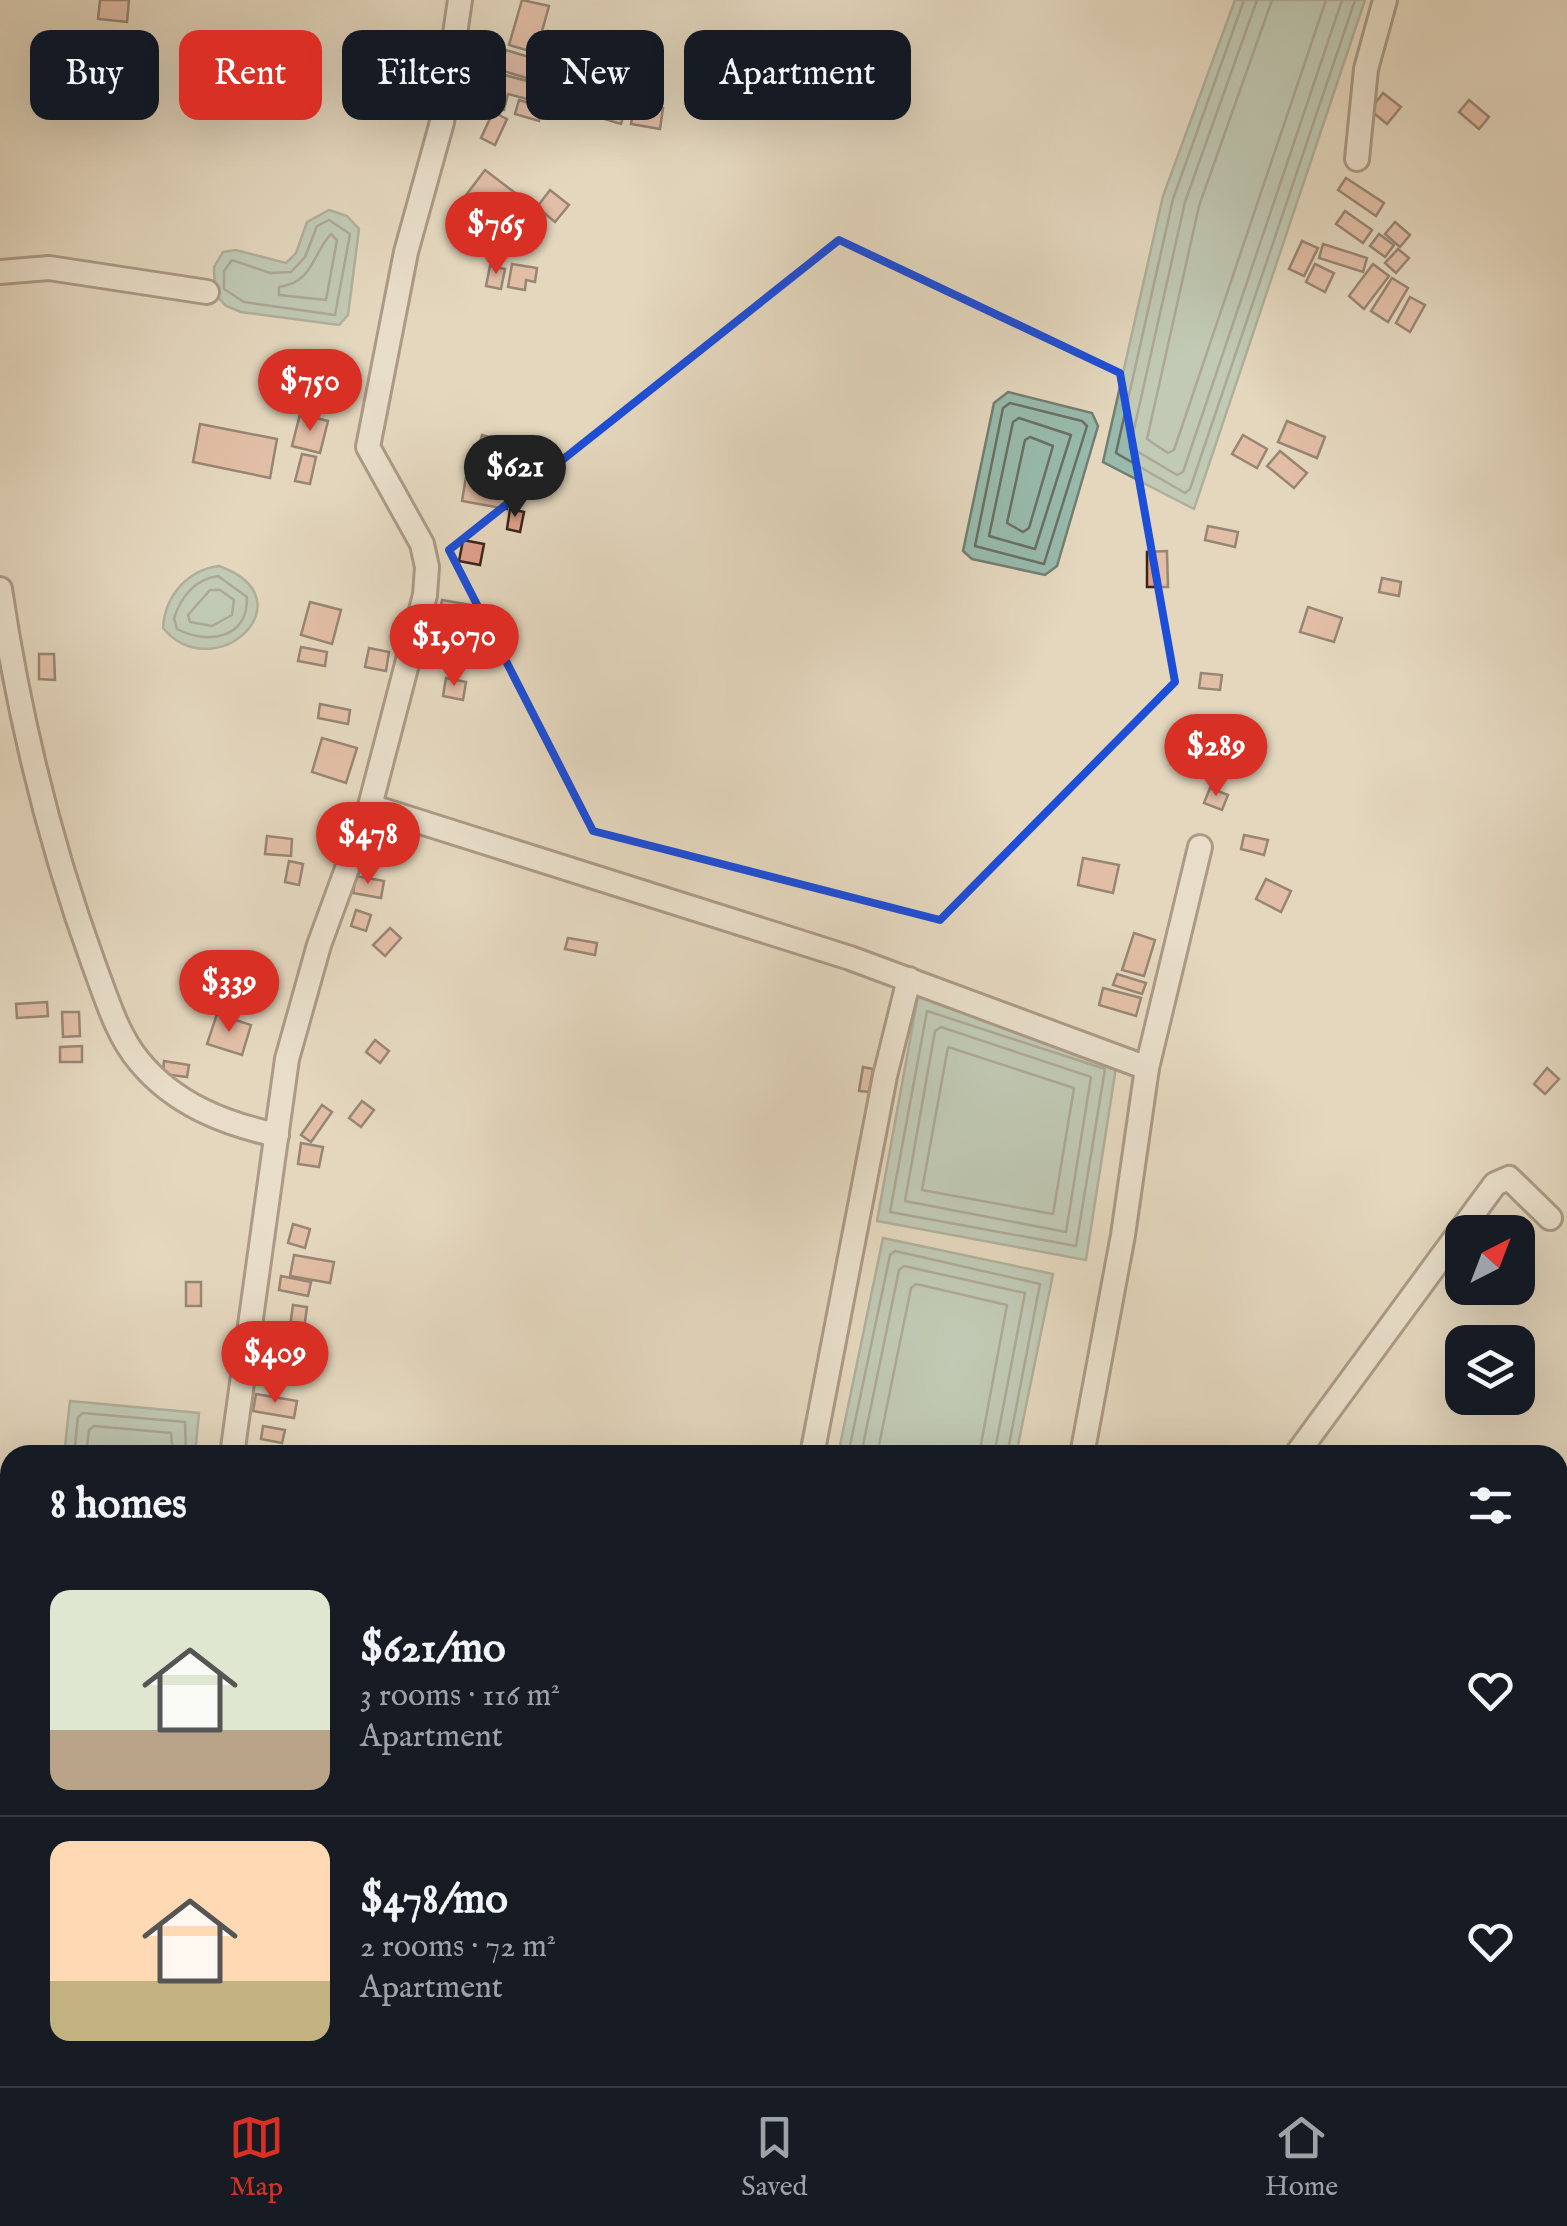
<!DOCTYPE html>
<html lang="en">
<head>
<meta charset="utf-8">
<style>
	:root { --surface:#171b24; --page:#20242c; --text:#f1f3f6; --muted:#9ea1a6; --line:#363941; --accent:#d93025 }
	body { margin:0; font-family:"IM FELL English",serif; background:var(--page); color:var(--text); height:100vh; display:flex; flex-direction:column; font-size:38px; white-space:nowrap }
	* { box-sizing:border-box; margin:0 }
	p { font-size:32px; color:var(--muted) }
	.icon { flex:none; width:55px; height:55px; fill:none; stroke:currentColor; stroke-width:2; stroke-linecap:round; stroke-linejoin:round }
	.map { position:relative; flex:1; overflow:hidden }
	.details { position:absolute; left:0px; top:1445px; width:1568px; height:642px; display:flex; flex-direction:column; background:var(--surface); border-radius:30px 30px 0 0; box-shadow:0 10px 40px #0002 }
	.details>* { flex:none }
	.banner { position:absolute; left:30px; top:30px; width:1000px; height:90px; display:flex; gap:20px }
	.needle { width:65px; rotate:42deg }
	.tools { position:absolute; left:1445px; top:1215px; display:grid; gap:20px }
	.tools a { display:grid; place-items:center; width:90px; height:90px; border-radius:20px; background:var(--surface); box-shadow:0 10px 40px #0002; font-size:50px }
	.price { position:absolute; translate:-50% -85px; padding:0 22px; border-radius:35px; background:var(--accent); color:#fff; font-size:32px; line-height:65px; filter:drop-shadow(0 2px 5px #0008) }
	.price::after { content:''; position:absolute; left:50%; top:60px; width:30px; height:22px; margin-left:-15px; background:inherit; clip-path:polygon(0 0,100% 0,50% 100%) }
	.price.active { background:#222; color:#fff }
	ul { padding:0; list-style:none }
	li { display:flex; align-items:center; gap:30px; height:250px; padding:0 50px }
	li+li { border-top:2px solid var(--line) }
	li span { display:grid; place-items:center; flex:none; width:280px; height:200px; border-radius:20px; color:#555 }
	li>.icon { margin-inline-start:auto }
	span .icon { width:120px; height:120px; fill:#fffc; stroke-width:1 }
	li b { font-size:42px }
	h2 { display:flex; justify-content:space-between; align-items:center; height:120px; padding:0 50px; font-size:42px }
	.tag { padding:0 35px; border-radius:20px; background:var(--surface); box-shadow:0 10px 40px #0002; font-size:35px; line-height:90px }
	.tag.active { background:var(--accent); color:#fff }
	.tab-bar { display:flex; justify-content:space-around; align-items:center; height:140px; border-top:2px solid var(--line); background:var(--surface); font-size:28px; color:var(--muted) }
	.tab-bar a { display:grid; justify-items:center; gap:5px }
	.tab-bar .active { color:var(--accent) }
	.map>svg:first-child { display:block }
	.water { fill:#97baac; stroke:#737e72; stroke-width:2.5 }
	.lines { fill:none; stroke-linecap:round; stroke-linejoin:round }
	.shore { stroke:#6a6f64; stroke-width:2.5 }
	.building { fill:#e09f89; stroke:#3c241b; stroke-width:2.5 }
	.minor-casing { stroke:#665144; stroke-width:28 }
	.minor { stroke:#ede5d5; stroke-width:22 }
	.marked { fill:none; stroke:#1d4ed8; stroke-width:8; stroke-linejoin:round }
</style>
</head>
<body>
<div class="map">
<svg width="1567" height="2086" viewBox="0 0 1567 2086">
	<rect width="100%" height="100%" fill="#e4d7be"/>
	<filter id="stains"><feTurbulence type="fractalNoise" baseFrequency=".002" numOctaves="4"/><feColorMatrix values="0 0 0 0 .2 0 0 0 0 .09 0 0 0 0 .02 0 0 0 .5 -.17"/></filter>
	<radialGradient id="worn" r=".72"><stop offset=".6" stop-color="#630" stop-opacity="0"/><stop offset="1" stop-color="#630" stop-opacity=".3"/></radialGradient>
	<g class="water">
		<polygon points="1235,0 1365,0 1194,509 1103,462 1163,196"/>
		<polygon points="329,210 347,216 359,229 348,315 339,325 241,312 226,306 215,294 214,267 223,252 236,250 286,263 296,253 307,222"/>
		<polygon points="1008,392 1092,413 1098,426 1057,566 1045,575 972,559 963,551 994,403"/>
		<path d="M219 566C312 600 214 689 163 628 165 595 188 570 219 566Z"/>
		<polygon points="918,996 1117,1061 1086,1260 877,1221"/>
		<polygon points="883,1238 1053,1274 1016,1455 838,1455"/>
		<polygon points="70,1401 199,1413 195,1455 64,1455"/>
	</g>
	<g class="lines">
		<g class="shore">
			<polyline points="1244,0 1173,199 1116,453 1185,493 1190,489 1355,0"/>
			<polyline points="1257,0 1185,202 1130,447 1177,475 1183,472 1342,0"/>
			<polyline points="1272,0 1199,206 1147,439 1168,453 1174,450 1326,0"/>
			<polygon points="329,220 350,234 335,315 244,302 224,289 224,271 232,260 270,273 291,272 305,257 317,226"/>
			<path d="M331 234 337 240 326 300 279 295V287C314 282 312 254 331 234Z"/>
			<polygon points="1010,403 1082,421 1087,426 1044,564 975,546 1003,408"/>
			<polygon points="1019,418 1071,435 1035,549 989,536 1013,422"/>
			<polygon points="1030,437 1053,446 1029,528 1023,532 1007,523 1025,440"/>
			<path d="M218 576 247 597C248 639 208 645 177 629L174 618C181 597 195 579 218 576Z"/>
			<polygon points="210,590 220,590 234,600 232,615 212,626 190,622 188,615"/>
			<polygon points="927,1011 1105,1069 1076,1246 890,1212"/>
			<polygon points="941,1027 1091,1077 1066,1232 905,1201 935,1031"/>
			<polygon points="948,1047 1074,1088 1053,1214 922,1190"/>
			<polyline points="74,1455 78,1417 83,1413 185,1422 186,1455"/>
			<polyline points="86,1455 89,1430 94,1426 171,1433 173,1455"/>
			<polyline points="848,1455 890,1255 895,1251 1040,1284 1007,1455"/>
			<polyline points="861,1455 899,1270 904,1266 1025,1293 994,1455"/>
			<polyline points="877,1455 911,1288 916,1284 1007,1305 979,1455"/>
		</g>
	</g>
	<g class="building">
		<polygon points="100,0 129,0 127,22 98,19"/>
		<polygon points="522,0 549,6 536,53 509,45"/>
		<polygon points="548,31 585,42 577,69 540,58"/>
		<polygon points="506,50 549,63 543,83 500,70"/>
		<polygon points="501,74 550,87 546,104 508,94 504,110 493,108"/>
		<polygon points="564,84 586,89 580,109 559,103"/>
		<polygon points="599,87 629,96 621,124 591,115"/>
		<polygon points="1383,93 1401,107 1387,124 1370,110"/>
		<polygon points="519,100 543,107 539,121 515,114"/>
		<polygon points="1469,100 1489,117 1479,129 1459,112"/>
		<polygon points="635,102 663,108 660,129 631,124"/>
		<polygon points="493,112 507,119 495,145 481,138"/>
		<polygon points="485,170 514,192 487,229 457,207"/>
		<polygon points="1346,178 1384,203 1376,216 1338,190"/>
		<polygon points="550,190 569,205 555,222 537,207"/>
		<polygon points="1345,211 1372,230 1363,243 1336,224"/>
		<polygon points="1395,222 1410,235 1400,247 1385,234"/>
		<polygon points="1379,234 1394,245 1385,257 1370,246"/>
		<polygon points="1302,241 1318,248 1304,276 1289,269"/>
		<polygon points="1323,244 1367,258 1363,272 1319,258"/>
		<polygon points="1398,249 1409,258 1396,273 1385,263"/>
		<polygon points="512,264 537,268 535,282 526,280 525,290 508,287"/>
		<polygon points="1315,264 1334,273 1325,292 1306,282"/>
		<polygon points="1373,264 1389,276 1364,309 1349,296"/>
		<polygon points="490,266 505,269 501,289 486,286"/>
		<polygon points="1392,278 1408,288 1388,322 1371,311"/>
		<polygon points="1410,297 1425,305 1410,332 1396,323"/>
		<polygon points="300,414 328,421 320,453 292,446"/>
		<polygon points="1287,421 1325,437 1317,458 1278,442"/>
		<polygon points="200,424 277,439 270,478 193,462"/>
		<polygon points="482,435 552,456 547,474 477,453"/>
		<polygon points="1243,435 1267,449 1257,468 1232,454"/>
		<polygon points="1280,451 1307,473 1294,488 1267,466"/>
		<polygon points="302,454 316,457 310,484 295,481"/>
		<polygon points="467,471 512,479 507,509 462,501"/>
		<polygon points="510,509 524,512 520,532 507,529"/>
		<polygon points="1208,526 1238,532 1235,547 1205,540"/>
		<polygon points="463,540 484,544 480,565 459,561"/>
		<polygon points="1167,551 1168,587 1147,587 1147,552"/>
		<polygon points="1382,578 1401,582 1399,596 1379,592"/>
		<polygon points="442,600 483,607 480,624 439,617"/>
		<polygon points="310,602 341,610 332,644 301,635"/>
		<polygon points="1308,607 1342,618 1334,642 1300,632"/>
		<polygon points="439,624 462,628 459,643 436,639"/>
		<polygon points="301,647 327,652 325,666 298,661"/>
		<polygon points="369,648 389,652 386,671 365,667"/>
		<polygon points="39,654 54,654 55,680 39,679"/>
		<polygon points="1201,673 1222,675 1220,690 1199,688"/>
		<polygon points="446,678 466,682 463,700 443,696"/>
		<polygon points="320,704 350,710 348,724 318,718"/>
		<polygon points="322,738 357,748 346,783 312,772"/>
		<polygon points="1210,788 1228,795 1222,810 1204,803"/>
		<polygon points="387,820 402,827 392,847 378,840"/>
		<polygon points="1244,835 1268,840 1264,855 1241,849"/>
		<polygon points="267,836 292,839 291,856 265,854"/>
		<polygon points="1083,858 1119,865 1113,893 1078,885"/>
		<polygon points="289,861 303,864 299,885 285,882"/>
		<polygon points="356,876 384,881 381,898 353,893"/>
		<polygon points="1266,879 1291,891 1281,912 1256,899"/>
		<polygon points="356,910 371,915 366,931 351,926"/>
		<polygon points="390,928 401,938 385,956 373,945"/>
		<polygon points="1134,933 1155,940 1144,976 1122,970"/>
		<polygon points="568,938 597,943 595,955 565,949"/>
		<polygon points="1117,974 1146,983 1142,994 1113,985"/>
		<polygon points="1103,988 1141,998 1136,1016 1099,1005"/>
		<polygon points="47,1002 48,1016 17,1018 16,1004"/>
		<polygon points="62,1012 79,1012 80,1036 63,1037"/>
		<polygon points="217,1014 251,1025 242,1055 207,1044"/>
		<polygon points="375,1040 389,1051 380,1063 366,1052"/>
		<polygon points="82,1046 82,1062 60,1062 60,1047"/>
		<polygon points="164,1061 189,1065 187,1077 163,1074"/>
		<polygon points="863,1067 873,1069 869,1092 859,1091"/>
		<polygon points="1547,1068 1559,1079 1545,1094 1534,1084"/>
		<polygon points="362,1101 374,1110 361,1127 349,1118"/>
		<polygon points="322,1105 332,1112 311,1142 301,1135"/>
		<polygon points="301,1143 323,1147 319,1167 298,1164"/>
		<polygon points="293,1224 310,1229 305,1248 288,1243"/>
		<polygon points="294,1255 334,1262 330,1283 290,1276"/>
		<polygon points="281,1276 311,1282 308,1296 279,1290"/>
		<rect x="186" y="1282" width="15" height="24"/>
		<polygon points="293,1305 307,1307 304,1329 290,1326"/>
		<polygon points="265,1327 285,1331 282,1348 262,1345"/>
		<polygon points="256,1394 297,1401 294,1418 253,1411"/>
		<polygon points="263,1426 285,1430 282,1443 261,1439"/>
	</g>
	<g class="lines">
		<g class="minor-casing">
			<g id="minor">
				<polyline points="1357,159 1366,69 1385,0"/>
				<polyline points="0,272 49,268 207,292"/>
				<path d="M0 589C19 716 50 845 94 965 106 997 117 1035 139 1061 174 1104 225 1124 277 1135"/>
				<polyline points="370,806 850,958 1147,1068"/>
				<polyline points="232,1455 287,1059 319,945 370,806 425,595 427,567 422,544 368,447 406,252 442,122 460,0"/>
				<polyline points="812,1455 885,1076 909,979"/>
				<polyline points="1082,1455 1123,1235 1147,1068 1200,847"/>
				<polyline points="1296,1455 1495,1184 1509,1178 1550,1218"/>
				<polyline points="1118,2078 1131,2086"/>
				<polyline points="147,2086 149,2078"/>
				<polyline points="717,2086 718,2078"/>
				<polyline points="987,2086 989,2078"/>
			</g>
		</g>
		<use href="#minor" class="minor"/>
	</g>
	<path d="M0 0H1567V2086H0ZM839 240 1120 373 1175 682 940 920 593 831 449 550Z" fill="#e4d7be" fill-opacity=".55" fill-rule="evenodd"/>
	<path class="marked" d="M839 240 1120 373 1175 682 940 920 593 831 449 550Z"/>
	<rect width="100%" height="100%" filter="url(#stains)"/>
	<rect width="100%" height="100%" fill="url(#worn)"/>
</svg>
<div class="tools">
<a><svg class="needle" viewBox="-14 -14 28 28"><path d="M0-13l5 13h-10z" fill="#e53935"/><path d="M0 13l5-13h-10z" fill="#9ea1a6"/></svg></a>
<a><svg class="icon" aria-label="layers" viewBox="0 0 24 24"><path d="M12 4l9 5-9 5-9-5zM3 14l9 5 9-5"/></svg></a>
</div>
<b class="price" style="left:496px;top:277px">$765</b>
<b class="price" style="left:310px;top:434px">$750</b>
<b class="price active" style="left:515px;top:520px">$621</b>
<b class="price" style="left:454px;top:689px">$1,070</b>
<b class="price" style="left:1216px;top:799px">$289</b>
<b class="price" style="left:368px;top:887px">$478</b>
<b class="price" style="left:229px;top:1035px">$339</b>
<b class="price" style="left:275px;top:1406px">$409</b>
<div class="banner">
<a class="tag">Buy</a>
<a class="tag active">Rent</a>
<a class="tag">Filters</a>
<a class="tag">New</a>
<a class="tag">Apartment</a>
</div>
<section class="details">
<h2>8 homes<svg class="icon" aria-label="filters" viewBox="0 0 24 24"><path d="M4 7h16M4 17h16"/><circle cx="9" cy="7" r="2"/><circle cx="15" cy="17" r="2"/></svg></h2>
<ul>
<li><span style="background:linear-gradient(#dfe7d0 70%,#b9a48a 0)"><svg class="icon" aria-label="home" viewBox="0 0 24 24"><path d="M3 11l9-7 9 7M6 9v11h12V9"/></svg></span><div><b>$621/mo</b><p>3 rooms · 116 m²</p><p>Apartment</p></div><svg class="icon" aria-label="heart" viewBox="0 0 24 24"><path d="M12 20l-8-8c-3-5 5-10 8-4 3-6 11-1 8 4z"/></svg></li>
<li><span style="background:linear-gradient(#ffd9b3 70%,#c2b280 0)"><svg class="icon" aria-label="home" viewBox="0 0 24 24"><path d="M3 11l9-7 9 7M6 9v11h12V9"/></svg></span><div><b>$478/mo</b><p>2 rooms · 72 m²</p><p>Apartment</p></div><svg class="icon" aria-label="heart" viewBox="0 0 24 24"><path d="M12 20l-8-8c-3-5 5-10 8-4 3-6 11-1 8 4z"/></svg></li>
</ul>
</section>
</div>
<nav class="tab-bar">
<a class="active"><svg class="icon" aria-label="map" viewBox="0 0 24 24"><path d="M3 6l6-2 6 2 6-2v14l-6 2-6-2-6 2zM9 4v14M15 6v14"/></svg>Map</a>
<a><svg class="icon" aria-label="saved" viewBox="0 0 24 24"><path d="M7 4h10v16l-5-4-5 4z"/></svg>Saved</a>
<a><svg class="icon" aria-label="home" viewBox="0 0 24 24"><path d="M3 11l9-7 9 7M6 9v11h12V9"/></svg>Home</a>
</nav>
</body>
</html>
